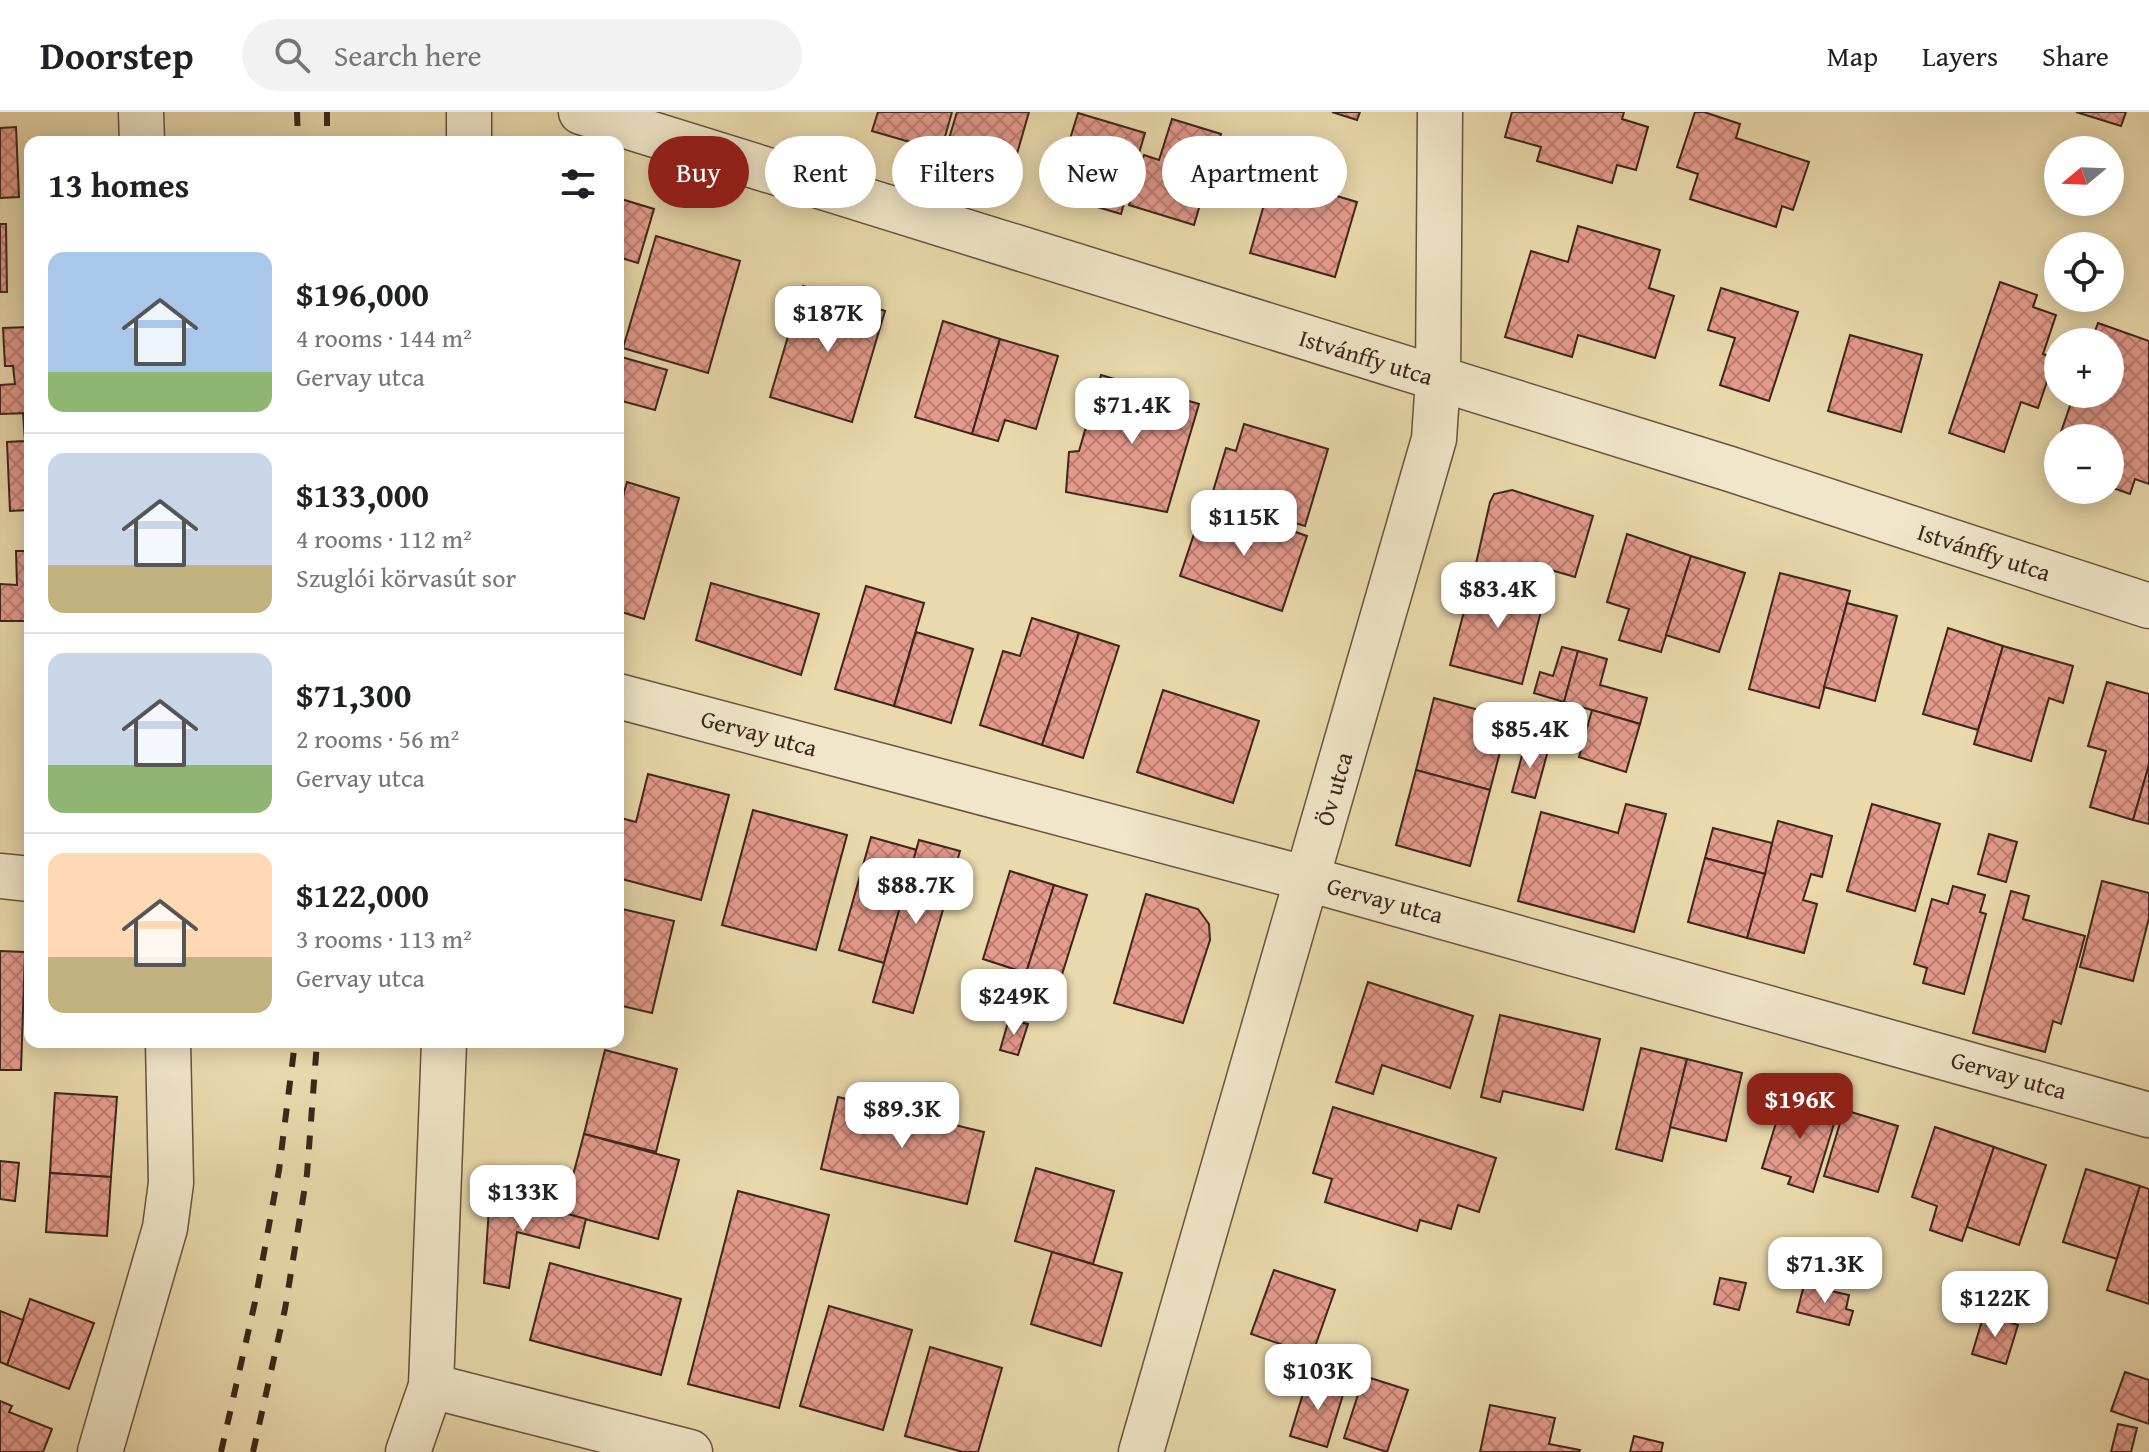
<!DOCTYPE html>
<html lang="en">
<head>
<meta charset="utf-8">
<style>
	:root { --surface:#fff; --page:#f2f2f2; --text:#202124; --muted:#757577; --line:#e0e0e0; --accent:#8f2418 }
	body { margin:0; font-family:"Gentium Book Plus",serif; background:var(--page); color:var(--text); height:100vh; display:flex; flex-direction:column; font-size:30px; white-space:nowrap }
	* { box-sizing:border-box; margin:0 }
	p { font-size:26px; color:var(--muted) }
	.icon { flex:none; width:44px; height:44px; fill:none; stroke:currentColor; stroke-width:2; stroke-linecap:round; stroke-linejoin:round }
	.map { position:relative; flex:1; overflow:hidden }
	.panel { position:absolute; left:24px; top:24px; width:600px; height:912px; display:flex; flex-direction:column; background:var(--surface); border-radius:16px; box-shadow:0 4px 20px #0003 }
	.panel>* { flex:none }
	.banner { position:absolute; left:648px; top:24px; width:760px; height:72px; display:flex; gap:16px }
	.needle { width:52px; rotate:251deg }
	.controls { position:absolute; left:2044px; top:24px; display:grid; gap:16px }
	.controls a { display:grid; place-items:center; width:80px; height:80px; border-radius:50%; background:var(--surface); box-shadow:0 4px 20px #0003; font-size:40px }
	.price { position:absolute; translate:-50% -68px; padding:0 18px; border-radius:16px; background:#fff; color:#222; font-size:26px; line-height:52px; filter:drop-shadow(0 2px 4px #0008) }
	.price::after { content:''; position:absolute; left:50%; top:48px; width:24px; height:18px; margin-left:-12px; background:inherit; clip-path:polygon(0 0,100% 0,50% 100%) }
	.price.active { background:var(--accent); color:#fff }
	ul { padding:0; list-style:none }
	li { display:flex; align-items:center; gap:24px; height:200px; padding:0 24px }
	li+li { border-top:2px solid var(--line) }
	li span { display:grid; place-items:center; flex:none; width:224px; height:160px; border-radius:16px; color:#555 }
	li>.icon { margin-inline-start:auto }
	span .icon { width:96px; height:96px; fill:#fffc; stroke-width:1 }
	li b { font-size:34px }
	h2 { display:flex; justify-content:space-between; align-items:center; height:96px; padding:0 24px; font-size:34px }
	.pill { padding:0 28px; border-radius:36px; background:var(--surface); box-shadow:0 4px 20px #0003; font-size:28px; line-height:72px }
	.pill.active { background:var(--accent); color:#fff }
	header { display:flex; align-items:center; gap:48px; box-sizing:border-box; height:112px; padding:0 40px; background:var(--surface); border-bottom:2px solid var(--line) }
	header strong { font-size:38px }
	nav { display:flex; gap:44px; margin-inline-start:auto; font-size:28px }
	.search { width:560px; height:72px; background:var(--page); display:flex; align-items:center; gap:20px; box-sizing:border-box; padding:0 28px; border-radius:44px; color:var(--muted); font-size:30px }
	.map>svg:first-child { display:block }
	.building { fill:url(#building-cross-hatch); stroke:#3d261a; stroke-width:2 }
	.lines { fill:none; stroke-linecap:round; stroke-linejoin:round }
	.minor-casing { stroke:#68533e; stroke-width:47 }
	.minor { stroke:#f1e6c9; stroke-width:44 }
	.rail { stroke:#3d261a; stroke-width:6; stroke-dasharray:14 14; stroke-linecap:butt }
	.labels { text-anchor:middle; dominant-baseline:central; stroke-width:6; stroke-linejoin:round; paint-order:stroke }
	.street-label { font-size:24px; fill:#3d261a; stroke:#f1e6c9 }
</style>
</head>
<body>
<header>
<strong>Doorstep</strong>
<div class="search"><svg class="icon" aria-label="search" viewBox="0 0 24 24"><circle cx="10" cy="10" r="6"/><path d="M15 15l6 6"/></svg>Search here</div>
<nav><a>Map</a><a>Layers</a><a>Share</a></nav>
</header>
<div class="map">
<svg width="2149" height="1340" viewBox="0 0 2149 1340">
	<defs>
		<pattern id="building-cross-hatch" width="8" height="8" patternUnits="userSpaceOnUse" patternTransform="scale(2)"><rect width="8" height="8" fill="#e59b8d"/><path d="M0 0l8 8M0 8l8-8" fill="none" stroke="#bb7e72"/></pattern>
	</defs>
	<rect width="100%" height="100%" fill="#e9d9ac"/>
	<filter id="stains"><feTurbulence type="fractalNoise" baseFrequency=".0025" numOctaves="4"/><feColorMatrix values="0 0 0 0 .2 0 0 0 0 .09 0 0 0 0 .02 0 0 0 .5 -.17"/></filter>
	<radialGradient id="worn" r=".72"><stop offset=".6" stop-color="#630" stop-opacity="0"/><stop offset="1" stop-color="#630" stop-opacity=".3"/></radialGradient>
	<g class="building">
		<polygon points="878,0 952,0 941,39 872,19"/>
		<polygon points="957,0 1029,0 1012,59 945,40"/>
		<polygon points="1332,0 1360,0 1357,8"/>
		<polygon points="1512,0 1624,0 1622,7 1648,15 1636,58 1617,53 1612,71 1537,49 1541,35 1505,25"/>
		<polygon points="1695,0 1704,0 1740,12 1736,26 1809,50 1793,98 1782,94 1776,115 1690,87 1698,62 1677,55"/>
		<polygon points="2076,0 2126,0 2121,14"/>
		<polygon points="1078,1 1145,21 1121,102 1053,82"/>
		<polygon points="1172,7 1221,22 1194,113 1129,93 1144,43 1159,48"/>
		<polygon points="16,15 19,85 0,86 0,16"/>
		<polygon points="1272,65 1357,90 1335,165 1250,141"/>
		<polygon points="618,86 654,97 638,151 618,145"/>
		<polygon points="0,112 6,112 7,180 0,180"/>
		<polygon points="1578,114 1660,138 1649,176 1674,184 1655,246 1578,223 1572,245 1505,225 1531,139 1568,150"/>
		<polygon points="656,124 740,149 708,261 623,236"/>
		<polygon points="2000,170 2037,183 2033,195 2056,203 2043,242 2055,246 2038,296 2021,290 2004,340 1949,321"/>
		<polygon points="803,174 885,199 852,310 770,285"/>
		<polygon points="1721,176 1798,200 1769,289 1720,273 1735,226 1708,218"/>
		<polygon points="943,209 1000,227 972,322 915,305"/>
		<polygon points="2098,211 2149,229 2149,372 2135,367 2130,382 2110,375 2110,326 2059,326 2074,282 2110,282 2110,230 2091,230"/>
		<polygon points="30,215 30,301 0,302 0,273 15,272 13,254 5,254 3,216"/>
		<polygon points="1850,223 1922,243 1901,320 1828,299"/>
		<polygon points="1000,227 1058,244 1036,317 1005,308 998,329 972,322"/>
		<polygon points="618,244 667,258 655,298 618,288"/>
		<polygon points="1101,263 1199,292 1167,400 1066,380 1069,340 1079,339"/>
		<polygon points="23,301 30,301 30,398 10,399 7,330 25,329"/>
		<polygon points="1244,312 1328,337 1305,414 1211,386 1226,336 1236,339"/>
		<polygon points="2058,330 2058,358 2050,355"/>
		<polygon points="627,370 679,386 644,507 618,499 618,402"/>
		<polygon points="1512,378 1593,404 1575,465 1551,458 1545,484 1473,465 1490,390 1494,382"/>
		<polygon points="1203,395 1264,415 1266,410 1307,424 1282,499 1180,464"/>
		<polygon points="1627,422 1691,444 1661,540 1619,528 1629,497 1607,490"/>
		<polygon points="16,439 30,439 30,509 0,509 0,472 17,473"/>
		<polygon points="1691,444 1745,461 1719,540 1666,523"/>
		<polygon points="1780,461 1850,479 1819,596 1749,577"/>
		<polygon points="1473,465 1545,484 1522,572 1450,553"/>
		<polygon points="711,471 819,502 801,563 696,528"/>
		<polygon points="866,474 924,491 894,594 835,577"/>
		<polygon points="1847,491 1897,504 1875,589 1824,575"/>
		<polygon points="1032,506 1079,521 1042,633 980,613 1003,539 1020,544"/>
		<polygon points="1948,516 2003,534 1978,618 1923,602"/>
		<polygon points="916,520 973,537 951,611 894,594"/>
		<polygon points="1079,521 1119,534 1083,646 1042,633"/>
		<polygon points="2003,534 2073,554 2063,591 2049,586 2031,649 1974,632"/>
		<polygon points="1562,535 1578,539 1564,590 1534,581 1540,560 1553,564"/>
		<polygon points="1578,539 1607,547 1600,573 1647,586 1640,612 1564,590"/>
		<polygon points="2107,570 2149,582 2149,653 2133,708 2090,695 2106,639 2088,634"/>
		<polygon points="1163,578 1259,609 1233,691 1137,660"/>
		<polygon points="1434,586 1509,606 1490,678 1416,658"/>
		<polygon points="1592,598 1640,612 1626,660 1579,645"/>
		<polygon points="1526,629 1549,635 1535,686 1512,680"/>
		<polygon points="2149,653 2149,712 2133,708"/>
		<polygon points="1416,658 1490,678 1470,754 1396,733"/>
		<polygon points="648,662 729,683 701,788 618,766 618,719 621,706 636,710"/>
		<polygon points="1626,692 1666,702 1634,820 1518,789 1541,700 1618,721"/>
		<polygon points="1872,692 1940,712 1915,799 1847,779"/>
		<polygon points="753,698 847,723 816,838 722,813"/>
		<polygon points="1778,709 1832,724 1822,765 1811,762 1803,788 1817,792 1804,841 1747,826"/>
		<polygon points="1713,716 1772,731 1765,762 1705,746"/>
		<polygon points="1989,722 2017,730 2006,770 1978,762"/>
		<polygon points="871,725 917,738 884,851 839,838"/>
		<polygon points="919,728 960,739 913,901 873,890"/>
		<polygon points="1705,746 1765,762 1747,826 1688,810"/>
		<polygon points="1010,759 1054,773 1026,861 983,847"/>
		<polygon points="2102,769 2149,781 2149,806 2133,869 2080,855"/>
		<polygon points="1054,773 1087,783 1059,872 1026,861"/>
		<polygon points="1953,774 1985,783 1980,800 1986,802 1964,882 1923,871 1927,856 1914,852 1932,787 1948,792"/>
		<polygon points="2011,779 2029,784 2023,807 2085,824 2061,912 2053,909 2045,940 1973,921"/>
		<polygon points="1146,782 1198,797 1209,812 1210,828 1183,911 1114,891"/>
		<polygon points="618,796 674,809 652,901 618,893"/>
		<polygon points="0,839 25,840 21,958 0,958"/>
		<polygon points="1368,870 1473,904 1450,976 1382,953 1373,982 1336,970"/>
		<polygon points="1500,903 1600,927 1583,998 1503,979 1500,990 1481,985"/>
		<polygon points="1009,907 1028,912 1018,943 1000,938"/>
		<polygon points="1641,936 1687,947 1662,1049 1616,1037"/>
		<polygon points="605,938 677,957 656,1040 584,1022"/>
		<polygon points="1687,947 1742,961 1726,1029 1670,1015"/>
		<polygon points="55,981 117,985 111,1065 50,1061"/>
		<polygon points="1785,982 1838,999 1813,1080 1788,1072 1791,1065 1762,1056"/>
		<polygon points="838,985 984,1020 967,1092 821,1057"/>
		<polygon points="1333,995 1496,1046 1479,1100 1458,1093 1451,1117 1420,1108 1417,1119 1325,1090 1332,1067 1313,1061"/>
		<polygon points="1844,998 1898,1014 1878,1080 1824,1064"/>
		<polygon points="1935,1015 1994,1035 1962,1129 1930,1118 1937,1094 1912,1085"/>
		<polygon points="584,1022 679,1048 658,1127 563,1101"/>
		<polygon points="1994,1035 2046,1053 2019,1133 1967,1115"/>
		<polygon points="0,1049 19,1051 15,1089 0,1087"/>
		<polygon points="1036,1056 1114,1079 1093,1152 1015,1129"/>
		<polygon points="2086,1057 2140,1074 2117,1147 2063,1130"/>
		<polygon points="50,1061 111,1065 107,1124 46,1120"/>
		<polygon points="2140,1074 2149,1077 2149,1192 2107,1178"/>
		<polygon points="738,1079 829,1103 779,1296 688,1272"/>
		<polygon points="490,1081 586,1107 579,1136 517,1120 509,1176 484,1171"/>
		<polygon points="1052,1140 1122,1161 1101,1234 1031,1212"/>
		<polygon points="550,1151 681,1187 661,1263 530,1228"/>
		<polygon points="1274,1158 1335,1178 1312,1243 1251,1222"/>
		<polygon points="1720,1166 1746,1171 1739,1198 1714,1192"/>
		<polygon points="1804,1173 1849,1183 1846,1197 1853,1199 1849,1213 1797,1200"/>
		<polygon points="30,1187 94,1211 69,1277 7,1253"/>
		<polygon points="829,1194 912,1218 883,1318 800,1294"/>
		<polygon points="0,1199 23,1208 7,1253 0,1250"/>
		<polygon points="1984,1202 2018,1213 2006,1252 1972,1242"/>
		<polygon points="930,1235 1002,1256 978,1340 963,1340 905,1324"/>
		<polygon points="2125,1260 2149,1268 2149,1312 2111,1299"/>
		<polygon points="1364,1264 1408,1278 1387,1340 1344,1326"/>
		<polygon points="1308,1265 1345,1276 1327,1335 1290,1324"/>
		<polygon points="0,1289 12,1294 9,1300 52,1317 43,1340 0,1340"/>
		<polygon points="1490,1293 1555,1306 1549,1332 1580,1338 1579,1340 1480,1340"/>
		<polygon points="2118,1312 2137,1316 2131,1340 2111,1340"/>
		<polygon points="1634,1324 1663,1331 1661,1340 1630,1340"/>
	</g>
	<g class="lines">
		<g class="minor-casing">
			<g id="minor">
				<polyline points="141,0 142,30"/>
				<polyline points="581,0 1730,357 2149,494"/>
				<polyline points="469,30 469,0"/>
				<polyline points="618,584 1308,767 2149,1003"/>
				<polyline points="0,764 30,767"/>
				<polyline points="431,1274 690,1340"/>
				<polyline points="100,1340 165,1116 171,1071 168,930"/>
				<polyline points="408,1340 431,1274 444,930"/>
				<polyline points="1141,1340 1434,327 1438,267 1440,0"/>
			</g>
		</g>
		<use href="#minor" class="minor"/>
		<g class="rail">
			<polyline points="297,0 298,30"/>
			<polyline points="327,0 327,30"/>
			<polyline points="221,1340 255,1190 279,1058 295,930"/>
			<polyline points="253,1340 285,1197 307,1062 317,930"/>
		</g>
	</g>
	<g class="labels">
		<g class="street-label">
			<text transform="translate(1366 245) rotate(17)">Istvánffy utca</text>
			<text transform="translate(1984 440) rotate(18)">Istvánffy utca</text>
			<text transform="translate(759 621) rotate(15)">Gervay utca</text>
			<text transform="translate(1334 677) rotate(-74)">Öv utca</text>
			<text transform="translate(1385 788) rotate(15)">Gervay utca</text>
			<text transform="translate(2009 963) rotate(16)">Gervay utca</text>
		</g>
	</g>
	<rect width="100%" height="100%" filter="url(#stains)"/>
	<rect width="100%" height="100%" fill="url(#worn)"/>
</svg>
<div class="controls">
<a><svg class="needle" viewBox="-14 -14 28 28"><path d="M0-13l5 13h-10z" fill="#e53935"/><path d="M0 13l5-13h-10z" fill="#757577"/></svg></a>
<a><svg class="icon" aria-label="locate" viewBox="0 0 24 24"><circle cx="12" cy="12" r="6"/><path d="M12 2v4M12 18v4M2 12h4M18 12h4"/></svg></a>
<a>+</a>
<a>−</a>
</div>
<b class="price" style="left:828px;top:242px">$187K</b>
<b class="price" style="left:1132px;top:334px">$71.4K</b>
<b class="price" style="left:1244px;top:446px">$115K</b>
<b class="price" style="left:1498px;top:518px">$83.4K</b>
<b class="price" style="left:1530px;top:658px">$85.4K</b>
<b class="price" style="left:916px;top:814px">$88.7K</b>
<b class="price" style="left:1014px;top:925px">$249K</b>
<b class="price active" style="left:1800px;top:1029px">$196K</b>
<b class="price" style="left:902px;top:1038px">$89.3K</b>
<b class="price" style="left:523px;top:1121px">$133K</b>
<b class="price" style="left:1825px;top:1193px">$71.3K</b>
<b class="price" style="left:1995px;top:1227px">$122K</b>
<b class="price" style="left:1318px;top:1300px">$103K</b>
<div class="banner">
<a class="pill active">Buy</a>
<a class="pill">Rent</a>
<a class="pill">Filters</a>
<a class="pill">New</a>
<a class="pill">Apartment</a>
</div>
<section class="panel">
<h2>13 homes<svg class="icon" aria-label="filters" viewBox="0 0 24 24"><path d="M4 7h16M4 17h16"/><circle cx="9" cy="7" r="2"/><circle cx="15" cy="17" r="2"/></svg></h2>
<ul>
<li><span style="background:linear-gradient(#a9c7e8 75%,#8fb573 0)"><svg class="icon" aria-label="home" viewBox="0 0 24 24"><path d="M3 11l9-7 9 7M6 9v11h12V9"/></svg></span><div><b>$196,000</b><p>4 rooms · 144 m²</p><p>Gervay utca</p></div></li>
<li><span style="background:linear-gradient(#c9d6e8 70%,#c2b280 0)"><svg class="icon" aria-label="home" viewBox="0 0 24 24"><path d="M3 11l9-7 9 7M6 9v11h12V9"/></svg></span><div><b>$133,000</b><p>4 rooms · 112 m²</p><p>Szuglói körvasút sor</p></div></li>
<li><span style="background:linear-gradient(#c9d6e8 70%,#8fb573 0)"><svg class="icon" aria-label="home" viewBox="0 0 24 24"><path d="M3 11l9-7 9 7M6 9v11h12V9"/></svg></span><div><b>$71,300</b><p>2 rooms · 56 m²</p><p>Gervay utca</p></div></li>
<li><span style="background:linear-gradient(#ffd9b3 65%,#c2b280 0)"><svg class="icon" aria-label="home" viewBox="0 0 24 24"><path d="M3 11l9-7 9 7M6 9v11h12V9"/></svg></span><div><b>$122,000</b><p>3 rooms · 113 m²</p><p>Gervay utca</p></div></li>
</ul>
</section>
</div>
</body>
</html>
